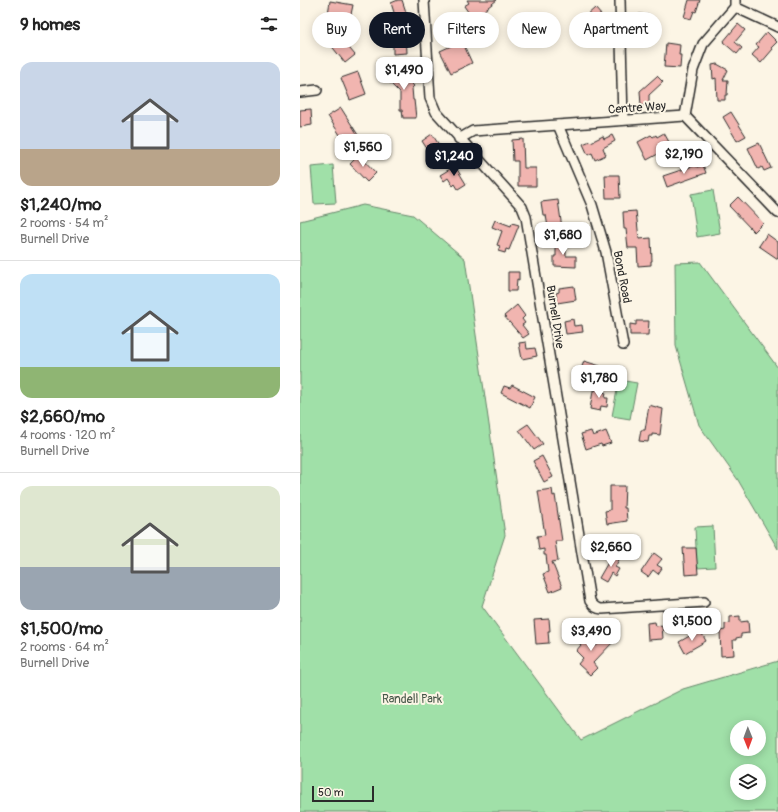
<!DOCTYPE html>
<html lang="en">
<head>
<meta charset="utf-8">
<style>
	:root { --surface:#fff; --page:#f2f2f2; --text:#222; --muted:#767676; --line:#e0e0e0; --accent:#111827 }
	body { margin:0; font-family:Pangolin,sans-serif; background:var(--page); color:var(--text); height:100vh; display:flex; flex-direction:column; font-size:15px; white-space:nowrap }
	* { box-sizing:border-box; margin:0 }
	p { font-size:13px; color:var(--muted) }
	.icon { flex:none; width:22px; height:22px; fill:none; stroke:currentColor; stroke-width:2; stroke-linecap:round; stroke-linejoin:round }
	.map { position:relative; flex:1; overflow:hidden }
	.side { display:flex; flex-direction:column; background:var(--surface); width:300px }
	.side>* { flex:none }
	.top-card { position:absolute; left:12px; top:12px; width:380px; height:36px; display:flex; gap:8px }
	.needle { width:26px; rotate:179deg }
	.buttons { position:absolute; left:430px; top:720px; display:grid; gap:8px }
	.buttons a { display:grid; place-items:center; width:36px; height:36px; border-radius:50%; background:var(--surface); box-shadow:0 2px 10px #0003; font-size:20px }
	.scale { position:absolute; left:12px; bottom:10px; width:62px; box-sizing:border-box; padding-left:4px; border:2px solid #2b2b2b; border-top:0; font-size:11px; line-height:14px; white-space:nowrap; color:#2b2b2b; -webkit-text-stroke:3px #fcf5e5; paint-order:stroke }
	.price { position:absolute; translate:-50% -34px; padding:0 9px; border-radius:8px; background:#fff; color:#222; font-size:13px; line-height:26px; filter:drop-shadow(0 1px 2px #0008) }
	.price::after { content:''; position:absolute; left:50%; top:24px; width:12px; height:9px; margin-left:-6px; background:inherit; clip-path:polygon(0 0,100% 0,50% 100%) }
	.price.on { background:var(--accent); color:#fff }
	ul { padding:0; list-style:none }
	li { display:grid; align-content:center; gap:8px; height:212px; padding:0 20px }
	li+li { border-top:1px solid var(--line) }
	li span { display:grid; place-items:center; height:124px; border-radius:12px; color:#555 }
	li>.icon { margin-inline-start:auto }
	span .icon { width:72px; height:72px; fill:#fffc; stroke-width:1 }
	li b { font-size:17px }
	h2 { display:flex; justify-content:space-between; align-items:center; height:48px; padding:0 20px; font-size:17px }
	.tag { padding:0 14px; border-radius:18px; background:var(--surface); box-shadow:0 2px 10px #0003; font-size:14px; line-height:36px }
	.tag.on { background:var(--accent); color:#fff }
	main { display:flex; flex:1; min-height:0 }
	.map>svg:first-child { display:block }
	.green { fill:#a0e0a8; stroke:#66866a; fill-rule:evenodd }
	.building { fill:#f1b5b0; stroke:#2b2b2b }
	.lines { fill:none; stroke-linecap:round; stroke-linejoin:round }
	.minor-casing { stroke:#2b2b2b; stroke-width:12 }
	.minor { stroke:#fcf5e5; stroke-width:9 }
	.labels { text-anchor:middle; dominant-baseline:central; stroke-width:4; stroke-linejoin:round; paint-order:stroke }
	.street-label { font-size:12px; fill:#2b2b2b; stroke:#fcf5e5 }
	.park-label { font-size:12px; fill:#48584a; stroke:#fcf5e5 }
</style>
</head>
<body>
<main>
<section class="side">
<h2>9 homes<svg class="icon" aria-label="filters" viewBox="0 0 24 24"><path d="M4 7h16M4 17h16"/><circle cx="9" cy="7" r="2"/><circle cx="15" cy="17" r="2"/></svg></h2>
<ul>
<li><span style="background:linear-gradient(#c9d6e8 70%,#b9a48a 0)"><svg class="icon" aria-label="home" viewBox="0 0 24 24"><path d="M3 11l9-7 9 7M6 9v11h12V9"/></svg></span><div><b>$1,240/mo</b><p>2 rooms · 54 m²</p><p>Burnell Drive</p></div></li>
<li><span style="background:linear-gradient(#bfe0f5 75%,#8fb573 0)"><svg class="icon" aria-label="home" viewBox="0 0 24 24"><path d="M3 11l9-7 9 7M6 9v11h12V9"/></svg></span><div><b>$2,660/mo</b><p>4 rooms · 120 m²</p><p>Burnell Drive</p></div></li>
<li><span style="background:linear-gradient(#dfe7d0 65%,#9aa5b1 0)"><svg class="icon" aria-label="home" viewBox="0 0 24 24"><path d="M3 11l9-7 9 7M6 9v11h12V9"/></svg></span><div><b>$1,500/mo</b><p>2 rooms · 64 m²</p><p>Burnell Drive</p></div></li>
</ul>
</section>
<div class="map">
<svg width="478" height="812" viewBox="0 0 478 812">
	<rect width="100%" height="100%" fill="#fcf5e5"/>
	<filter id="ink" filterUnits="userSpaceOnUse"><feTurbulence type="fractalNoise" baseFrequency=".025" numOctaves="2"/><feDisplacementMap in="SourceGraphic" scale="8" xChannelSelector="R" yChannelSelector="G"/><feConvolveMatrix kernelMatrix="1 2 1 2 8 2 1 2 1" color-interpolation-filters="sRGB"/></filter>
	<g filter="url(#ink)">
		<g class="green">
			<polygon points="33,165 36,203 14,204 11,167"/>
			<polygon points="413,190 420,233 397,237 391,194"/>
			<path d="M63 205 113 215 165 259 205 535 182 606 281 740 383 689 478 661V659V812H0V221ZM437 727H459V749H437ZM437 771H459V793H437Z"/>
			<polygon points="400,262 478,368 478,549 438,480 399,425 376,346 375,263"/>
			<polygon points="319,380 337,383 330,419 312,416"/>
			<polygon points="413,526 415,567 397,568 395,527"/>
		</g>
		<g class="building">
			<polygon points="98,0 102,0 109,21 98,25 91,3"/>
			<polygon points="167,0 197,0 173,19 164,6 169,3"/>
			<polygon points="389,0 400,0 396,12 394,11 391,19 384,17"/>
			<polygon points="30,1 53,5 50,19 28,14"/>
			<polygon points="295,8 302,16 300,18 303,21 285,37 277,27 287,18 286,16"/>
			<polygon points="339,14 350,15 349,35 338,35"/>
			<polygon points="438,24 445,30 435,42 442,48 437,54 423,42"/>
			<polygon points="467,32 477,42 471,48 473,49 461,63 452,55 459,47 456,45"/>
			<polygon points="106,35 107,53 93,54 93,43 90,43 89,36"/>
			<polygon points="40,37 55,55 45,63 30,44"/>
			<polygon points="162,41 172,63 151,73 140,51"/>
			<polygon points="366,43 380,45 379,55 381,55 380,68 364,67"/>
			<polygon points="99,63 110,75 106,78 114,86 112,88 113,100 114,100 116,118 103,118 102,110 100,110 100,93 88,81 94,76 90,72"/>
			<polygon points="417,64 428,70 423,80 428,80 427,95 425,95 425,100 417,100 416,78 413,79 412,65"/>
			<polygon points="58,72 66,94 50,100 41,78"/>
			<polygon points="357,76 363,82 349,95 349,105 341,106 340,91"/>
			<polygon points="41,108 58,135 45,143 28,116"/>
			<polygon points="11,109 12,125 0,127 0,110"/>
			<polygon points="431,112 446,136 437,141 423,117"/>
			<polygon points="364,133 369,142 361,146 363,150 358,153 358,154 347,160 338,142 351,135 353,137 356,135 357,137"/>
			<polygon points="132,134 141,148 131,155 122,141"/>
			<polygon points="312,135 315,141 303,148 306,155 295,160 292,153 288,155 283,144 290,141 291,142 303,136 304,139"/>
			<polygon points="223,139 224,168 236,168 236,186 218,186 218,161 213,161 212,140"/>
			<polygon points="459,143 471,168 464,171 462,167 458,169 448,148"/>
			<polygon points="59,155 76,173 67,182 50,164"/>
			<polygon points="396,165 397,167 403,165 406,173 367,187 363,176"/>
			<polygon points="155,166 166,184 158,189 155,184 153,186 148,178 144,181 140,175"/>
			<polygon points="305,175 319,175 320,198 306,198"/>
			<polygon points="438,197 463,223 454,232 429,206"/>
			<polygon points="258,200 262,228 256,229 256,233 249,234 246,215 243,215 241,202"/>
			<polygon points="336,211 339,239 351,238 352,261 351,261 351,265 338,266 337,248 328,248 326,229 324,229 323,212"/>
			<polygon points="195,220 211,226 212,223 219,225 209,250 206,249 205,253 198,251 200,246 197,245 202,231 192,227"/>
			<polygon points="467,234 478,242 478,259 459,246"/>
			<polygon points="256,240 266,241 266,256 276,256 276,267 254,266 254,256 256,256"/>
			<polygon points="208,272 219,272 219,280 217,279 216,291 208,291"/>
			<polygon points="274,286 276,300 257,303 256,293 259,292 259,288"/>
			<polygon points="217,305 225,316 222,319 225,323 222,325 229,334 223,338 204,316"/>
			<polygon points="273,319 274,326 282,325 283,332 266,334 264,321"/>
			<polygon points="336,321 349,321 348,335 330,335 330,324 336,325"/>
			<polygon points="226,342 227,349 235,348 237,356 222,359 219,343"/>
			<polygon points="284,361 300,366 299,367 304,369 301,379 280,372"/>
			<polygon points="212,385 235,397 230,408 201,393 204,386 210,388"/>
			<polygon points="296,386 304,388 303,392 306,393 305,398 308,398 307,407 301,406 300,411 290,409 293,391 295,391"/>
			<polygon points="349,405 363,409 360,435 352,434 352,436 349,436 348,442 339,441 341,430 345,430"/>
			<polygon points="228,424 243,444 234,450 219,430"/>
			<polygon points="291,431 293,436 306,431 311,443 302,446 301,444 286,449 281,434"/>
			<polygon points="242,456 253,477 244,482 233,461"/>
			<polygon points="310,486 325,486 324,508 326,508 327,521 307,524 305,511 310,510"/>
			<polygon points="252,489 253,496 255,495 262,541 255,541 258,561 252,562 262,587 250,592 243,574 248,572 246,555 244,555 244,549 239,550 237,536 245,535 238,491"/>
			<polygon points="383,548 396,548 398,574 385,575"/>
			<polygon points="314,552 321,556 315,567 319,569 315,576 311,573 306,582 299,578"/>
			<polygon points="354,553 362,559 357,565 362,568 358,574 353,570 348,577 341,572"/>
			<polygon points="440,616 440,622 448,621 449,633 441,634 441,637 436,638 436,640 433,640 434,655 421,656 420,631 425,630 425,624 430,623 430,617"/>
			<polygon points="249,619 250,631 248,631 249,643 236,644 234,620"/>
			<polygon points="355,622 356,626 362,625 363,639 348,640 347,623"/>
			<polygon points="400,630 406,641 385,653 379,642"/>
			<polygon points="282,632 296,646 307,635 314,641 293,663 297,668 290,675 278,664 283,658 276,651 281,645 275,639"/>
		</g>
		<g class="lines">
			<g class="minor-casing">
				<g id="minor">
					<path d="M124 0 130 98 136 112 222 207 226 217 290 601C293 606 296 609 302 609L404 602"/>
					<polyline points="320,0 323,120"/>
					<polyline points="435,7 478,27"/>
					<polyline points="0,92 17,90"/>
					<polyline points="385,116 393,70 403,44 435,7 435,0"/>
					<polyline points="258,125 292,205 306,252 323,345"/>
					<polyline points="159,139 173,131 385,116 478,213"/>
				</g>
			</g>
			<use href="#minor" class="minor"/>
		</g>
	</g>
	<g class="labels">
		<g class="street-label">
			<text transform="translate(337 108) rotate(-4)">Centre Way</text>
			<text transform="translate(322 277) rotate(79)">Bond Road</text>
			<text transform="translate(255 317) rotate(81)">Burnell Drive</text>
		</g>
		<g class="park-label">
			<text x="112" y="699">Randell Park</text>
		</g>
	</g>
</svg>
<div class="buttons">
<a><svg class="needle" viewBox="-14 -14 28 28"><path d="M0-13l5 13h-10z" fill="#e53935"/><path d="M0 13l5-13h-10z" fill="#767676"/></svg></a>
<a><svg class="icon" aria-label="layers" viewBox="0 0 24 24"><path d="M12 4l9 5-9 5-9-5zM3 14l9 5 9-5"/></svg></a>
</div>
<div class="scale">50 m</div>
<b class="price" style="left:104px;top:91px">$1,490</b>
<b class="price" style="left:63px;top:168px">$1,560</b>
<b class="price" style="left:384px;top:175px">$2,190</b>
<b class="price on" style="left:154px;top:177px">$1,240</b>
<b class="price" style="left:263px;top:256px">$1,680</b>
<b class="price" style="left:299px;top:399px">$1,780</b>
<b class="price" style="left:311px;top:568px">$2,660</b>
<b class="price" style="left:392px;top:642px">$1,500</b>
<b class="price" style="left:291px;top:652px">$3,490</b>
<div class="top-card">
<a class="tag">Buy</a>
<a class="tag on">Rent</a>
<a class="tag">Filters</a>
<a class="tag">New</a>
<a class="tag">Apartment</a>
</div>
</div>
</main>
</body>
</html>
